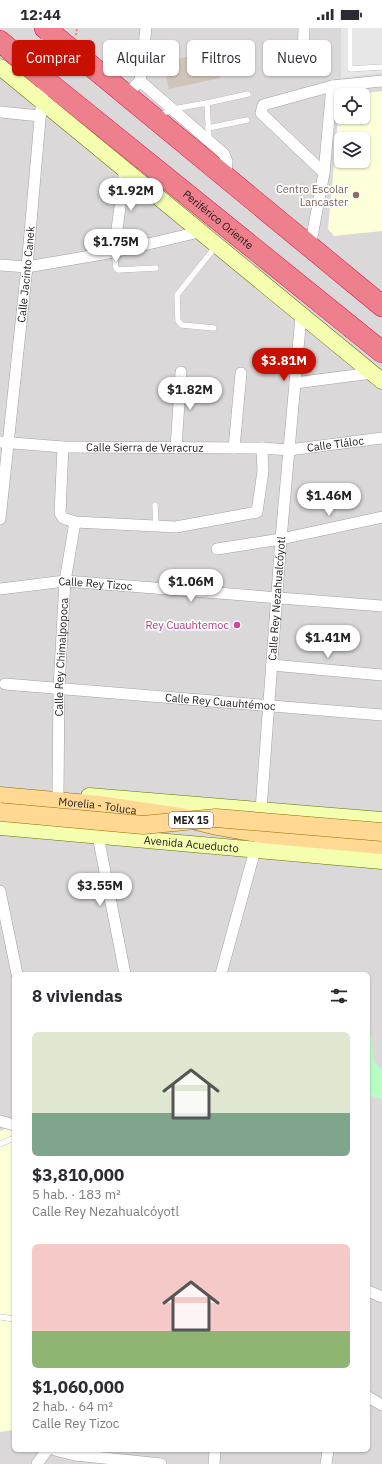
<!DOCTYPE html>
<html lang="es">
<head>
<meta charset="utf-8">
<style>
	:root { --surface:#fff; --page:#f7f7f7; --text:#2b2b33; --muted:#7c7c81; --accent:#c71000 }
	body { margin:0; font-family:"IBM Plex Sans",sans-serif; background:var(--page); color:var(--text); height:100vh; display:flex; flex-direction:column; font-size:15px; white-space:nowrap }
	* { box-sizing:border-box; margin:0 }
	p { font-size:13px; color:var(--muted) }
	.icon { flex:none; width:22px; height:22px; fill:none; stroke:currentColor; stroke-width:2; stroke-linecap:round; stroke-linejoin:round }
	.map { position:relative; flex:1; overflow:hidden }
	.panel { position:absolute; left:12px; top:944px; width:358px; height:480px; display:flex; flex-direction:column; background:var(--surface); border-radius:6px; box-shadow:0 1px 3px #0004 }
	.panel>* { flex:none }
	.top-card { position:absolute; left:12px; top:12px; width:358px; height:36px; display:flex; gap:8px }
	.buttons { position:absolute; left:334px; top:60px; display:grid; gap:8px }
	.buttons a { display:grid; place-items:center; width:36px; height:36px; border-radius:6px; background:var(--surface); box-shadow:0 1px 3px #0004; font-size:20px }
	.price { position:absolute; translate:-50% -34px; padding:0 9px; border-radius:14px; background:#fff; color:#222; font-size:13px; line-height:26px; filter:drop-shadow(0 1px 2px #0008) }
	.price::after { content:''; position:absolute; left:50%; top:24px; width:12px; height:9px; margin-left:-6px; background:inherit; clip-path:polygon(0 0,100% 0,50% 100%) }
	.price.active { background:var(--accent); color:#fff }
	ul { padding:0; list-style:none }
	li { display:grid; align-content:center; gap:8px; height:212px; padding:0 20px }
	li span { display:grid; place-items:center; height:124px; border-radius:6px; color:#555 }
	li>.icon { margin-inline-start:auto }
	span .icon { width:72px; height:72px; fill:#fffc; stroke-width:1 }
	li b { font-size:17px }
	h2 { display:flex; justify-content:space-between; align-items:center; height:48px; padding:0 20px; font-size:17px }
	.chip { padding:0 14px; border-radius:6px; background:var(--surface); box-shadow:0 1px 3px #0004; font-size:14px; line-height:36px }
	.chip.active { background:var(--accent); color:#fff }
	.status { display:flex; justify-content:space-between; align-items:center; height:28px; padding:0 20px; background:var(--surface); direction:ltr }
	.status svg { height:11px; fill:currentColor }
	.map>svg:first-child { display:block }
	.residential { fill:#dad8d8; fill-rule:evenodd }
	.education { fill:#fcffd8; fill-rule:evenodd }
	.park { fill:#b8fdc3 }
	.parking { fill:#e7e7e7 }
	.building { fill:#cec4b9 }
	.lines { fill:none; stroke-linecap:round; stroke-linejoin:round }
	.street-tunnel { stroke:#c4c1b9; stroke-width:11; stroke-dasharray:11 5.5; stroke-linecap:butt }
	.lane-casing { stroke:#a2a2a2; stroke-width:6 }
	.street-casing { stroke:#a2a2a2; stroke-width:12 }
	.secondary-casing { stroke:#5f7500; stroke-width:17 }
	.primary-casing { stroke:#936e00; stroke-width:19 }
	.highway-casing { stroke:#e3164b; stroke-width:22 }
	.path { stroke:#ff7d60; stroke-width:2; stroke-dasharray:2 2; stroke-linecap:butt }
	.lane { stroke:#fff; stroke-width:5.5 }
	.street { stroke:#fff; stroke-width:11 }
	.secondary { stroke:#f4feae; stroke-width:16 }
	.primary { stroke:#ffd994; stroke-width:18 }
	.highway { stroke:#ed808c; stroke-width:21 }
	.primary-bridge-casing { stroke:#936e00; stroke-width:19; stroke-linecap:butt }
	.primary-bridge { stroke:#ffd994; stroke-width:18 }
	.education-dot { fill:#8d6e63; stroke:#fff; stroke-width:1.5 }
	.hotel-dot { fill:#d1479c; stroke:#fff; stroke-width:1.5 }
	.labels { text-anchor:middle; dominant-baseline:central; stroke-width:3.5; stroke-linejoin:round; paint-order:stroke }
	.shield { fill:#fff; stroke:#5f5f5f; stroke-width:1 }
	.shield-label { font-size:10px; font-weight:bold; fill:#1b1b1b }
	.education-label { font-size:11px; fill:#785e54; stroke:#fff; text-anchor:end }
	.street-label { font-size:11px; fill:#1b1b1b; stroke:#fff }
	.hotel-label { font-size:11px; fill:#b23c85; stroke:#fff; text-anchor:end }
</style>
</head>
<body>
<div class="status"><b>12:44</b><svg viewBox="0 0 49 12"><path d="M0 12V9h3v3zM5 12V6h3v6zM10 12V3h3v9zM15 12V0h3v12zM26 1h20v11H26zM47 4h2v5h-2z"/></svg></div>
<div class="map">
<svg width="382" height="1436" viewBox="0 0 382 1436">
	<rect width="100%" height="100%" fill="#eeebe0"/>
	<path class="residential" d="M0 0H382V1436H0ZM341 67H363V89H341ZM341 111H363V133H341ZM14 946H368V1422H14Z"/>
	<g class="education">
		<path d="M382 63V203L334 208 328 201 340 69 341 89H363V67H352ZM341 111H363V133H341Z"/>
		<polygon points="5,1101 14,1103 14,1402 0,1404 0,1103"/>
	</g>
	<polygon class="park" points="368,1005 371,1006 374,1034 382,1042 382,1071 368,1067"/>
	<polygon class="parking" points="341,0 382,0 382,45 341,50"/>
	<polygon class="building" points="214,23 220,50 169,61 163,34"/>
	<g class="lines">
		<polyline class="street-tunnel" points="51,59 57,9"/>
		<g class="lane-casing">
			<g id="lane">
				<polyline points="350,0 350,41 382,39"/>
				<polyline points="207,75 248,66"/>
				<polyline points="158,88 173,81 207,75 209,112"/>
				<polyline points="208,100 247,92"/>
				<polyline points="114,224 116,240 118,242 156,240"/>
				<polyline points="214,300 182,297 178,293 177,267 216,218"/>
				<polyline points="155,477 156,498"/>
				<polyline points="0,1116 14,1110"/>
				<polyline points="0,1289 14,1291"/>
			</g>
		</g>
		<g class="street-casing">
			<g id="street">
				<polyline points="303,32 304,0"/>
				<polyline points="140,53 224,126 227,134 226,150"/>
				<polyline points="126,67 140,53 146,0"/>
				<polyline points="0,84 40,88"/>
				<polyline points="324,145 261,85 263,77 332,58 382,53"/>
				<polyline points="310,219 324,145 332,58"/>
				<polyline points="114,224 125,141"/>
				<polyline points="0,237 27,239 114,224 199,204"/>
				<polyline points="295,355 372,345"/>
				<path id="s1" d="M0 414 63 419 262 420 289 422 382 410"/>
				<polyline points="63,419 60,485 63,490 75,494 176,499 257,484 263,443 262,420"/>
				<polyline points="176,420 181,344"/>
				<polyline points="234,420 241,345"/>
				<path id="s2" d="M0 491 27 239 48 0"/>
				<polyline points="217,521 281,511 382,489"/>
				<path id="s3" d="M0 561 65 553 382 578"/>
				<polyline points="272,637 382,647"/>
				<path id="s4" d="M5 656 382 687"/>
				<path id="s5" d="M58 765 59 659 65 553 75 494"/>
				<path id="s6" d="M261 782 281 511 301 288"/>
				<polyline points="98,808 125,946"/>
				<polyline points="0,863 17,946"/>
				<polyline points="221,946 255,822"/>
				<polyline points="0,1093 14,1097"/>
				<polyline points="368,1263 382,1269"/>
				<polyline points="368,1369 382,1377"/>
				<polyline points="55,1422 75,1427 161,1436"/>
				<polyline points="37,1436 47,1422"/>
				<polyline points="214,1436 215,1422"/>
				<polyline points="326,1436 328,1422"/>
			</g>
		</g>
		<g class="secondary-casing">
			<g id="secondary">
				<polyline points="0,39 382,353"/>
				<polyline points="89,768 382,792"/>
				<path id="s7" d="M0 799 382 833"/>
			</g>
		</g>
		<g class="primary-casing">
			<g id="primary">
				<path id="s8" d="M0 768 99 777 180 789 217 798 262 806 382 817"/>
			</g>
		</g>
		<g class="highway-casing">
			<g id="highway">
				<polyline points="45,0 382,278"/>
				<path id="s9" d="M0 13 44 51 382 324"/>
			</g>
		</g>
		<polyline class="path" points="76,7 77,0"/>
		<use href="#lane" class="lane"/>
		<use href="#street" class="street"/>
		<use href="#secondary" class="secondary"/>
		<use href="#primary" class="primary"/>
		<use href="#highway" class="highway"/>
		<g class="primary-bridge-casing">
			<polyline id="primary-bridge" points="0,784 143,797 216,790 382,804"/>
		</g>
		<use href="#primary-bridge" class="primary-bridge"/>
	</g>
	<circle class="education-dot" cx="356" cy="167" r="4"/>
	<circle class="hotel-dot" cx="237" cy="597" r="4"/>
	<g class="labels">
		<rect class="shield" x="169" y="784" width="44" height="16" rx="3"/>
		<g class="shield-label">
			<text x="191" y="792">MEX 15</text>
		</g>
		<g class="education-label">
			<text x="348" y="161">Centro Escolar<tspan x="348" dy="13">Lancaster</tspan></text>
		</g>
		<g class="street-label">
			<text stroke="none"><textPath href="#s9" startOffset="282">Periférico Oriente</textPath></text>
			<text stroke="none"><textPath href="#s2" startOffset="246">Calle Jacinto Canek</textPath></text>
			<text stroke="none"><textPath href="#s1" startOffset="336">Calle Tláloc</textPath></text>
			<text stroke="none"><textPath href="#s1" startOffset="145">Calle Sierra de Veracruz</textPath></text>
			<text stroke="none"><textPath href="#s3" startOffset="96">Calle Rey Tizoc</textPath></text>
			<text stroke="none"><textPath href="#s6" startOffset="212">Calle Rey Nezahualcóyotl</textPath></text>
			<text stroke="none"><textPath href="#s5" startOffset="136">Calle Rey Chimalpopoca</textPath></text>
			<text stroke="none"><textPath href="#s4" startOffset="216">Calle Rey Cuauhtémoc</textPath></text>
			<text stroke="none"><textPath href="#s8" startOffset="98">Morelia - Toluca</textPath></text>
			<text stroke="none"><textPath href="#s7" startOffset="192">Avenida Acueducto</textPath></text>
		</g>
		<g class="hotel-label">
			<text x="229" y="597">Rey Cuauhtemoc</text>
		</g>
	</g>
</svg>
<div class="buttons">
<a><svg class="icon" aria-label="locate" viewBox="0 0 24 24"><circle cx="12" cy="12" r="6"/><path d="M12 2v4M12 18v4M2 12h4M18 12h4"/></svg></a>
<a><svg class="icon" aria-label="layers" viewBox="0 0 24 24"><path d="M12 4l9 5-9 5-9-5zM3 14l9 5 9-5"/></svg></a>
</div>
<b class="price" style="left:131px;top:184px">$1.92M</b>
<b class="price" style="left:116px;top:235px">$1.75M</b>
<b class="price active" style="left:284px;top:354px">$3.81M</b>
<b class="price" style="left:190px;top:383px">$1.82M</b>
<b class="price" style="left:329px;top:489px">$1.46M</b>
<b class="price" style="left:191px;top:575px">$1.06M</b>
<b class="price" style="left:328px;top:631px">$1.41M</b>
<b class="price" style="left:100px;top:879px">$3.55M</b>
<div class="top-card">
<a class="chip active">Comprar</a>
<a class="chip">Alquilar</a>
<a class="chip">Filtros</a>
<a class="chip">Nuevo</a>
</div>
<section class="panel">
<h2>8 viviendas<svg class="icon" aria-label="filters" viewBox="0 0 24 24"><path d="M4 7h16M4 17h16"/><circle cx="9" cy="7" r="2"/><circle cx="15" cy="17" r="2"/></svg></h2>
<ul>
<li><span style="background:linear-gradient(#dfe7d0 65%,#7fa58c 0)"><svg class="icon" aria-label="home" viewBox="0 0 24 24"><path d="M3 11l9-7 9 7M6 9v11h12V9"/></svg></span><div><b>$3,810,000</b><p>5 hab. · 183 m²</p><p>Calle Rey Nezahualcóyotl</p></div></li>
<li><span style="background:linear-gradient(#f6c9c9 70%,#8fb573 0)"><svg class="icon" aria-label="home" viewBox="0 0 24 24"><path d="M3 11l9-7 9 7M6 9v11h12V9"/></svg></span><div><b>$1,060,000</b><p>2 hab. · 64 m²</p><p>Calle Rey Tizoc</p></div></li>
</ul>
</section>
</div>
</body>
</html>
